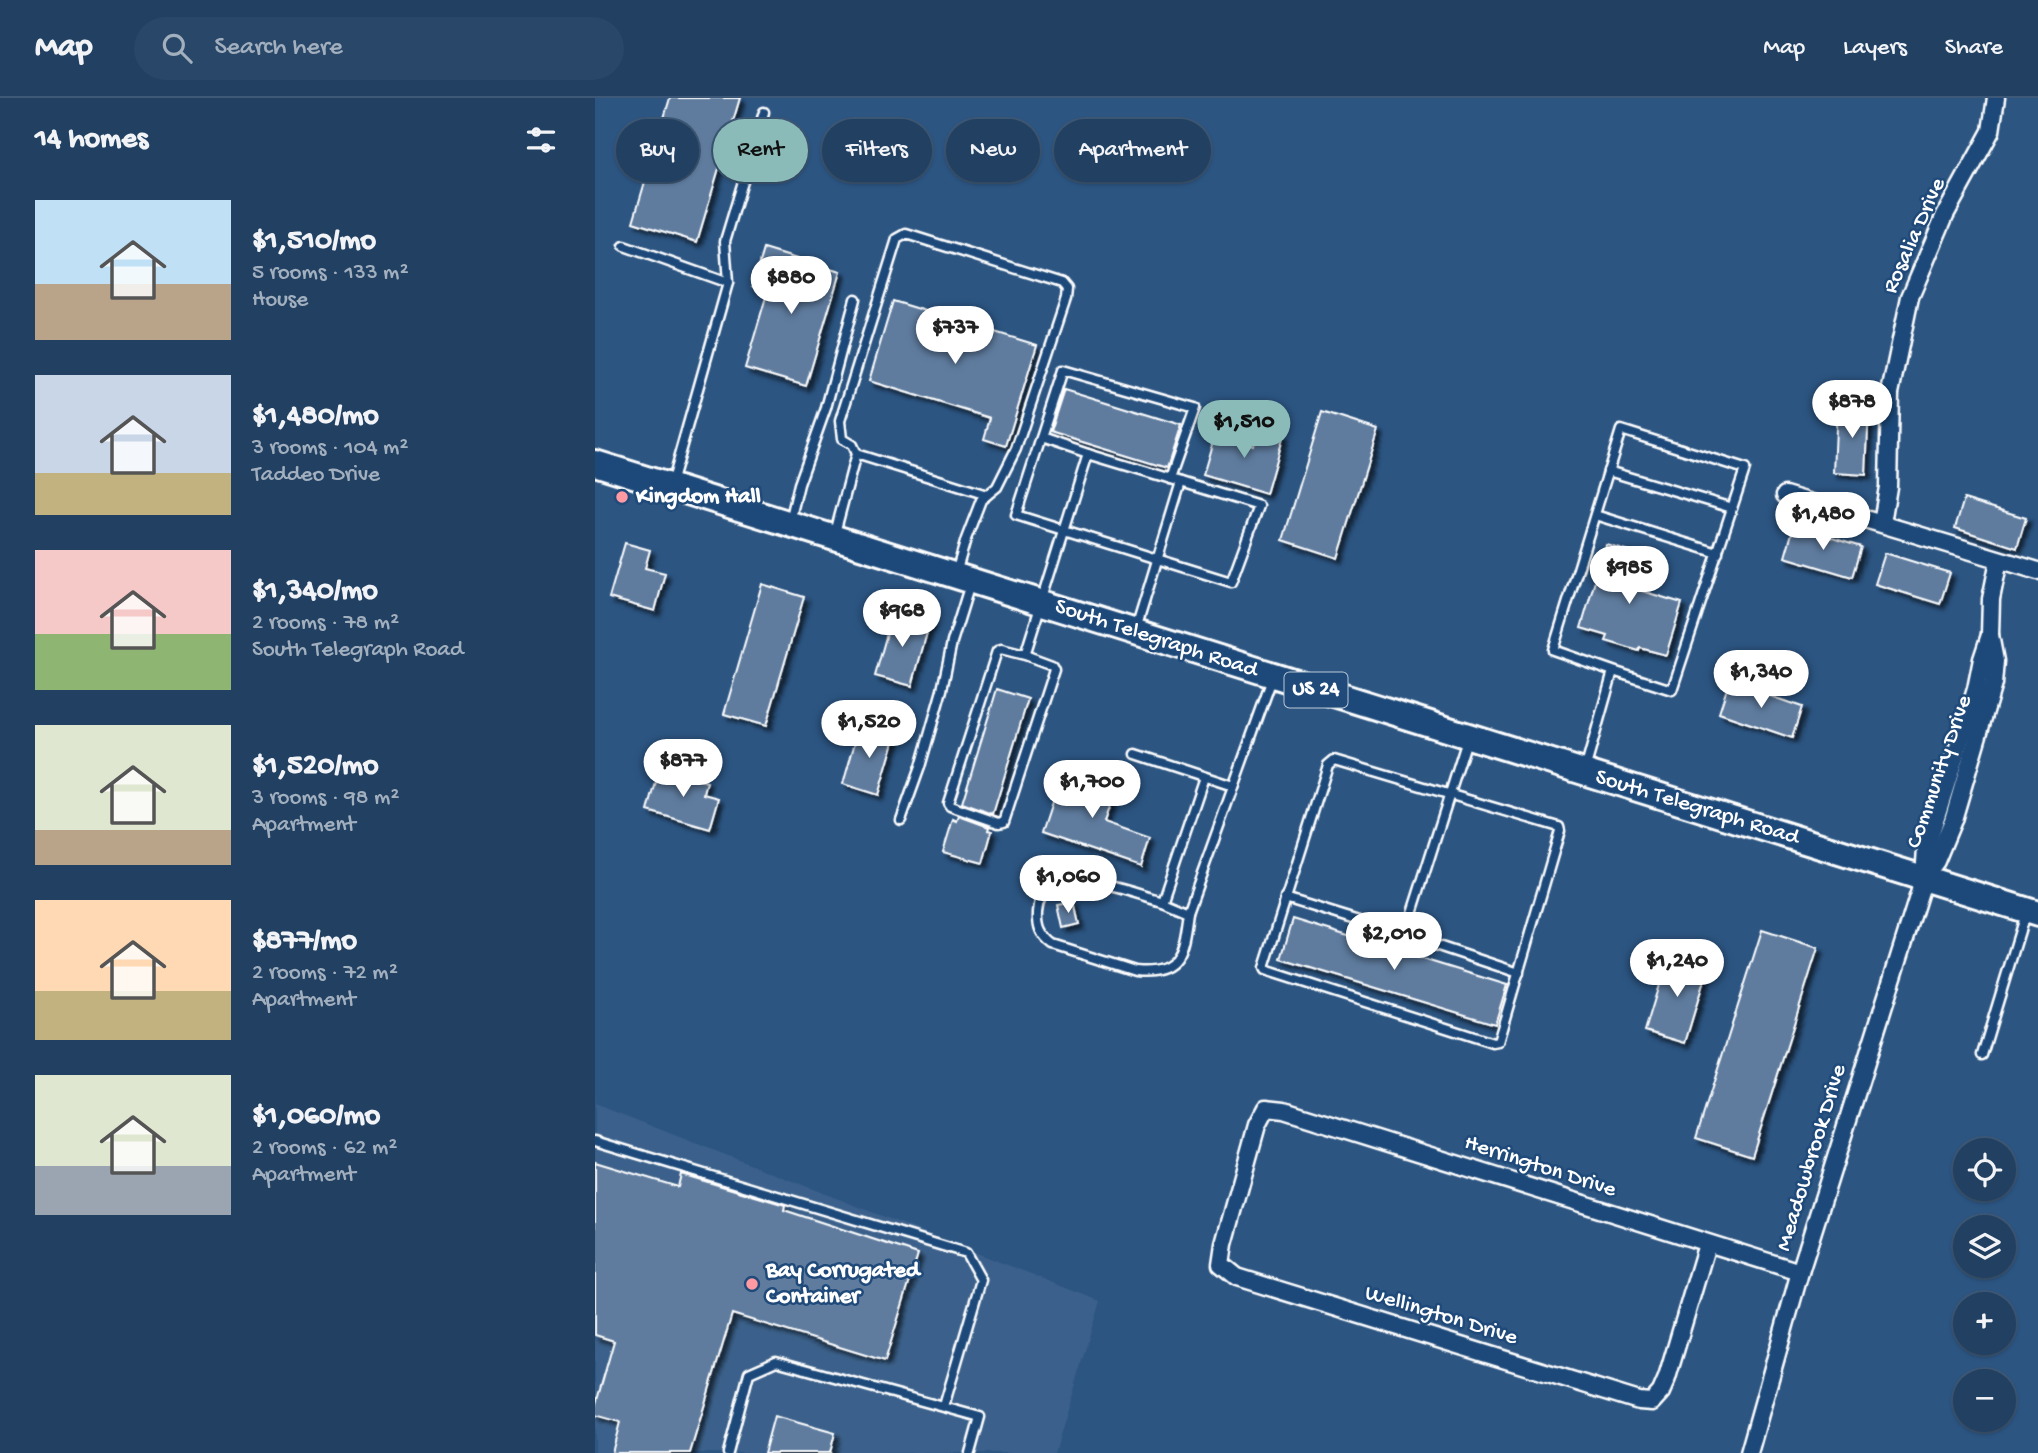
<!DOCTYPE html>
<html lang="en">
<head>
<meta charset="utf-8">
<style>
	:root { --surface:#214062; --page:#294768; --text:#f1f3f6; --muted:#a2afbe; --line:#3e5977; --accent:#8bbbb9 }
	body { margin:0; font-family:"Gochi Hand",sans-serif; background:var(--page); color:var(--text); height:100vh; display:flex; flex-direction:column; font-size:26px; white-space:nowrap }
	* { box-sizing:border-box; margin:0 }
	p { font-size:23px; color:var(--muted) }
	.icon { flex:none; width:38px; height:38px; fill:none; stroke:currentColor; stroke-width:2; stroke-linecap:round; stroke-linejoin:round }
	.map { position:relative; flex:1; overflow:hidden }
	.panel { display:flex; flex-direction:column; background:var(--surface); width:595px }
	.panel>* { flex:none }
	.top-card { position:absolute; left:21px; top:21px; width:665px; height:63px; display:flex; gap:14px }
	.controls { position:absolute; left:1358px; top:1040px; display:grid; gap:14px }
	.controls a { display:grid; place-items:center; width:63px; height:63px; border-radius:50%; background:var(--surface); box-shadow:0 2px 5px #0004,0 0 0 2px var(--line); font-size:35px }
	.price { position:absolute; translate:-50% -60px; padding:0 16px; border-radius:24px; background:#fff; color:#222; font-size:23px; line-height:46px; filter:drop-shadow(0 2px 4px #0008) }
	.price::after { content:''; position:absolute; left:50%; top:42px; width:21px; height:16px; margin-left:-10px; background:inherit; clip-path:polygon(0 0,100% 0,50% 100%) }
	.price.on { background:var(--accent); color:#111 }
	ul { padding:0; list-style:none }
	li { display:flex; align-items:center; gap:21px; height:175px; padding:0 35px }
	li span { display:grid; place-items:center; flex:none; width:196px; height:140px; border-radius:0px; color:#555 }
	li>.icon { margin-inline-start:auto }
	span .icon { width:84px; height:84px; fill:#fffc; stroke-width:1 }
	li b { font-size:30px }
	h2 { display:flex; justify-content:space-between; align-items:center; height:84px; padding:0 35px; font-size:30px }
	.tag { padding:0 24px; border-radius:32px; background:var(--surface); box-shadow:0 2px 5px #0004,0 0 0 2px var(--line); font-size:24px; line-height:63px }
	.tag.on { background:var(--accent); color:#111 }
	header { display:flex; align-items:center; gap:42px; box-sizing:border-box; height:98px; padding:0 35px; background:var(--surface); border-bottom:2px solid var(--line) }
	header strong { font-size:33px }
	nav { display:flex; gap:38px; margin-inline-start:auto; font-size:24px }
	.search { width:490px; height:63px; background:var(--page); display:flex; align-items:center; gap:18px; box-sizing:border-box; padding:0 24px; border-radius:38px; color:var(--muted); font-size:26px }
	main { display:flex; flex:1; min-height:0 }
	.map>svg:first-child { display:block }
	.built { fill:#3b618b }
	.building { fill:#5e7c9f; stroke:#fff; stroke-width:2; filter:url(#shadow) }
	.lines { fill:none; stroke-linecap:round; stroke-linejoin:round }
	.service-casing { stroke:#fff; stroke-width:13 }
	.minor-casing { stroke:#fff; stroke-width:21 }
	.primary-casing { stroke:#fff; stroke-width:30 }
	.service { stroke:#1f4a7a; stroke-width:8 }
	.minor { stroke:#1f4a7a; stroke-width:16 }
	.primary { stroke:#1f4a7a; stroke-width:24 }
	.poi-dot { fill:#ff9aa2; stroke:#1f4a7a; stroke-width:2.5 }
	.labels { text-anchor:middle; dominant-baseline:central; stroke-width:5; stroke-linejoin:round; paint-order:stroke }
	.shield { fill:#1f4a7a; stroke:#bcc9d7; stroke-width:2 }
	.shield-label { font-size:21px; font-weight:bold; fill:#fff }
	.street-label { font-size:23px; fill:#fff; stroke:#1f4a7a }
	.poi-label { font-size:23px; font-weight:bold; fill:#fff; stroke:#1f4a7a; text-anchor:start }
</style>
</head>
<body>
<header>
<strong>Map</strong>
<div class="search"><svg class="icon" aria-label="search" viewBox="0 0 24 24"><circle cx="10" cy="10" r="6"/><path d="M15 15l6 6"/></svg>Search here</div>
<nav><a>Map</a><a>Layers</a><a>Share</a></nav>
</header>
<main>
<section class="panel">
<h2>14 homes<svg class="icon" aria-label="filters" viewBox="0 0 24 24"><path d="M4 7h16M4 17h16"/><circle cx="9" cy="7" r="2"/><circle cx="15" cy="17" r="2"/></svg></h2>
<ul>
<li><span style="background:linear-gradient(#bfe0f5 60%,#b9a48a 0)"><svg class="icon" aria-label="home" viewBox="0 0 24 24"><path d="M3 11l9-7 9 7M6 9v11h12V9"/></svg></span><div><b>$1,510/mo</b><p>5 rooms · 133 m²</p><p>House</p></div></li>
<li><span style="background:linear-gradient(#c9d6e8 70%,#c2b280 0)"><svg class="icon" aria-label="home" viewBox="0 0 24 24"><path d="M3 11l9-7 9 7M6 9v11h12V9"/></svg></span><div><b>$1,480/mo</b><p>3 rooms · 104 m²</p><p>Taddeo Drive</p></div></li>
<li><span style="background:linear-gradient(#f6c9c9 60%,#8fb573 0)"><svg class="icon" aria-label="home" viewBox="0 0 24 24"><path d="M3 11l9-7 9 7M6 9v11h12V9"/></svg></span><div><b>$1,340/mo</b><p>2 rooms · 78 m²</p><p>South Telegraph Road</p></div></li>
<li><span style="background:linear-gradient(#dfe7d0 75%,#b9a48a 0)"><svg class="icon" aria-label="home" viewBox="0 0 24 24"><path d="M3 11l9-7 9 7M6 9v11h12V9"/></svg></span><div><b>$1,520/mo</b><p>3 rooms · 98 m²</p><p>Apartment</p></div></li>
<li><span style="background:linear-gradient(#ffd9b3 65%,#c2b280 0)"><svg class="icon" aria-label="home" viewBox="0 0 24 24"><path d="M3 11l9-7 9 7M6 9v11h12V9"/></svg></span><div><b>$877/mo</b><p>2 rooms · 72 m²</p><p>Apartment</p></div></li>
<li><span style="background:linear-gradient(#dfe7d0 65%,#9aa5b1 0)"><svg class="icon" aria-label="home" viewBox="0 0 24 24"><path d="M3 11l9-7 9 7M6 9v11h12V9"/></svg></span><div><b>$1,060/mo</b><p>2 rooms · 62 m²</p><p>Apartment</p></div></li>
</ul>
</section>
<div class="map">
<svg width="1443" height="1355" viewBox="0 0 1443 1355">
	<defs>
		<filter id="shadow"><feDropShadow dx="4.5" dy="4.5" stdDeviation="2" flood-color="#0009"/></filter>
	</defs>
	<rect width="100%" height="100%" fill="#2c5582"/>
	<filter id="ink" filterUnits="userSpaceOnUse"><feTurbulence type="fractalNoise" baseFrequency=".0143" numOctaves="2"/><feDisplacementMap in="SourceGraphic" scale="14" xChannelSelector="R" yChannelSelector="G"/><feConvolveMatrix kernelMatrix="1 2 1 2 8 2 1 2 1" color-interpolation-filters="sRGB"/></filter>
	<g filter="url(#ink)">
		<polygon class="built" points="0,1006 505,1203 459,1355 0,1355"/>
		<g class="building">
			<polygon points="75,0 145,0 102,144 38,124"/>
			<polygon points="169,151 245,174 211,288 150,270 173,192 158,188"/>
			<polygon points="298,203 442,247 411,348 389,341 395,320 274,283"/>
			<polygon points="469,291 586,327 572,370 455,334"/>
			<polygon points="1242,307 1274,309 1271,377 1239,375"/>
			<polygon points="727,314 783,332 743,460 688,442"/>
			<polygon points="662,330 688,337 671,396 608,377 620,336 658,347"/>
			<polygon points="1369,401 1431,420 1422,450 1360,430"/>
			<polygon points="1199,428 1266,449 1257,479 1190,459"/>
			<polygon points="30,445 55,452 50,470 70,475 60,513 14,500"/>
			<polygon points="1011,446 1050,458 1040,491 1087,505 1071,557 1045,550 1044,553 1011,543 1013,538 986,530"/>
			<polygon points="1290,455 1355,475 1345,506 1280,486"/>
			<polygon points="167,486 209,499 171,628 129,616"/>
			<polygon points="298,514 335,524 317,588 280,578"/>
			<polygon points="1134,584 1207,609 1197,640 1124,615"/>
			<polygon points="402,591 433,601 398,716 367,705"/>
			<polygon points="265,627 301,637 283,697 248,686"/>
			<polygon points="65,670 112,684 109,696 124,700 115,731 53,713"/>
			<polygon points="482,672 522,686 509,724 555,740 546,769 446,735 464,681 478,686"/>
			<polygon points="364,718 394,729 393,732 397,733 388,765 348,754 358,721 362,723"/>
			<polygon points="479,804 484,826 468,830 463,807"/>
			<polygon points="698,821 912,887 900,926 686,861"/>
			<polygon points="1167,832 1223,850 1157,1058 1101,1040"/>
			<polygon points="1073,857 1113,869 1090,945 1050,933"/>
			<polygon points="0,1064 83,1089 86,1076 190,1107 189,1112 323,1156 290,1263 137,1216 95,1355 17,1355 25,1324 0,1317 0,1309 19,1243 0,1237"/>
			<polygon points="179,1318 240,1335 235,1355 169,1355"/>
		</g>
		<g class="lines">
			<g class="service-casing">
				<g id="service">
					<polyline points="29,148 133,185"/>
					<polyline points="446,340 493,356"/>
					<polyline points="261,356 392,397"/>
					<polyline points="1013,373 1137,410"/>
					<polyline points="575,381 600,310 468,272 421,417 636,484 664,408 586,384"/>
					<polyline points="76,386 133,185 130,143 169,14"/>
					<polyline points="1000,417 1123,455"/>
					<polyline points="195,423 204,386 231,310 260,201"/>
					<polyline points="240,435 261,356 257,347 247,341 245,323 302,141 311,136 467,185 472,191 471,201 421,351 402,389 386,402 371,441 361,475"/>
					<polyline points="430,557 406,551 402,553 353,705 355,708 404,725 409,724 459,571 457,567 430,557 493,356 586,384 541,531"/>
					<polyline points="541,656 638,688"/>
					<polygon points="739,662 964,729 965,733 903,944 898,945 670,872 669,870 733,667"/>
					<polyline points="990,672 1018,573 958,552 1026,332 1150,371 1077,592 1018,573"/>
					<polyline points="609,679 567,803 593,814 677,581"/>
					<polyline points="306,722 325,669 347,592 357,544 375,486"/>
					<polyline points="690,800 810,837 924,875"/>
					<path d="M567 803C536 795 448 758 443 814 442 829 446 838 458 847L540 873C586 878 588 850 593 814"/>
					<polyline points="810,837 872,642"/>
					<polyline points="1387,957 1430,816"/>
					<polyline points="0,1043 371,1155 386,1182 349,1308"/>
					<polyline points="133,1355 154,1275 181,1263 385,1319 375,1355"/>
				</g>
			</g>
			<g class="minor-casing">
				<g id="minor">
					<polyline points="1190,397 1443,473"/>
					<polyline points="1287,425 1293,389 1295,295 1315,199 1350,117 1396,33 1401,0"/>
					<polyline points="1330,778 1341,763 1358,722 1398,586 1400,563 1395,537 1396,501 1404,462"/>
					<polyline points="1112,1146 1072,1280 1066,1294 1057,1304 1044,1303 642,1179 626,1166 629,1146 662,1027 671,1010 689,1012 1205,1174"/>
					<polyline points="1154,1355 1205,1174 1329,780 1331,750 1372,621 1381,591 1387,561 1395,537"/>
				</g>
			</g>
			<g class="primary-casing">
				<polyline id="primary" points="0,365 1443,816"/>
			</g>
			<use href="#service" class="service"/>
			<use href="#minor" class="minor"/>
			<use href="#primary" class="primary"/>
		</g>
	</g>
	<g class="poi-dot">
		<circle cx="27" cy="399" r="7"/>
		<circle cx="157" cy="1186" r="7"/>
	</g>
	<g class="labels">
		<rect class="shield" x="689.5" y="574.5" width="63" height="35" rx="5"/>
		<g class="shield-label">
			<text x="721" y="592">US 24</text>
		</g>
		<g class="street-label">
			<text transform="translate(1320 138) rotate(-66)">Rosalia Drive</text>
			<text transform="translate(561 541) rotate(18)">South Telegraph Road</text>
			<text transform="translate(1345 674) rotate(-71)">Community Drive</text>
			<text transform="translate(1102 710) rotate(17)">South Telegraph Road</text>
			<text transform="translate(1217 1060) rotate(-73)">Meadowbrook Drive</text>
			<text transform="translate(945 1069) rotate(18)">Herrington Drive</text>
			<text transform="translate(846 1218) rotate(17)">Wellington Drive</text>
		</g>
		<g class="poi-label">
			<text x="41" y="399">Kingdom Hall</text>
			<text x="171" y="1173">Bay Corrugated<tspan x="171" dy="26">Container</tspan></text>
		</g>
	</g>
</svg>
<div class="controls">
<a><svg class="icon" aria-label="locate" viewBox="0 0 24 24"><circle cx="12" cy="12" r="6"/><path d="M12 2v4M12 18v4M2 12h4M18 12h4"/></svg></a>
<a><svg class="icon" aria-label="layers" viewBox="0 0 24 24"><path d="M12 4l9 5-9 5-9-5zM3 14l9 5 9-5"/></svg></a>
<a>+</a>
<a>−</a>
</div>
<b class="price" style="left:196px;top:218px">$880</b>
<b class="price" style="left:360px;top:268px">$737</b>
<b class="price" style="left:1257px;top:342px">$878</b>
<b class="price on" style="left:649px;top:362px">$1,510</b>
<b class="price" style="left:1228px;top:454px">$1,480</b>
<b class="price" style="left:1034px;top:508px">$985</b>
<b class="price" style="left:307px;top:551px">$968</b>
<b class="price" style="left:1166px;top:612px">$1,340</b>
<b class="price" style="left:274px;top:662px">$1,520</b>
<b class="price" style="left:88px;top:701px">$877</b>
<b class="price" style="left:497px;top:722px">$1,700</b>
<b class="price" style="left:473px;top:817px">$1,060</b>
<b class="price" style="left:799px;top:874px">$2,010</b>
<b class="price" style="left:1082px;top:901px">$1,240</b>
<div class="top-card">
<a class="tag">Buy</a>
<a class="tag on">Rent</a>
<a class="tag">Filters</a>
<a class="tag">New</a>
<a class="tag">Apartment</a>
</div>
</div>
</main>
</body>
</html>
